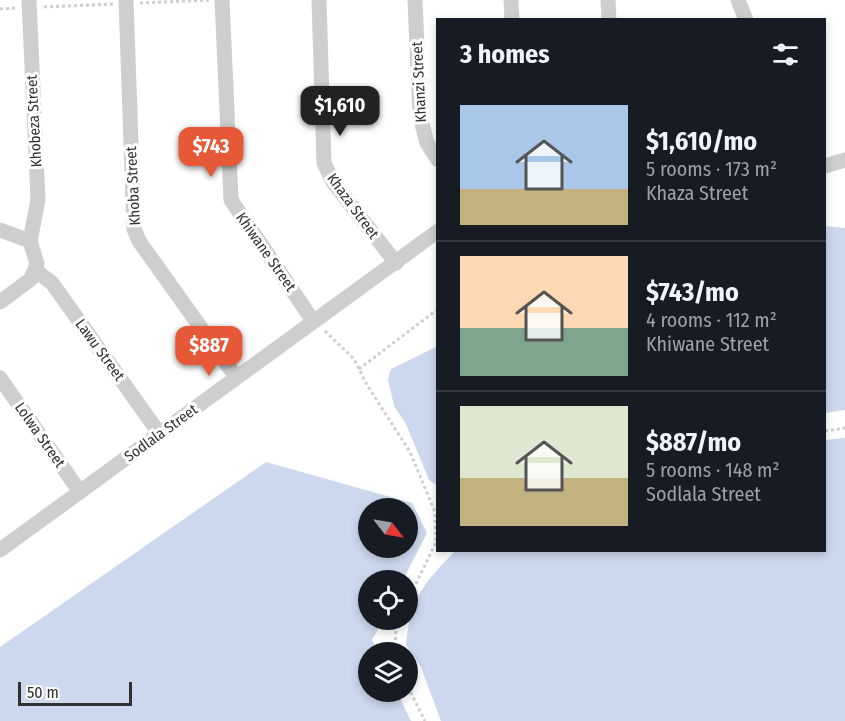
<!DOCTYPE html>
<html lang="en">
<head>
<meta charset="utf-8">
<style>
	:root { --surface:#171b24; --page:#242831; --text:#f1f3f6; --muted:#9ea1a6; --line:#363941; --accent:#e65836 }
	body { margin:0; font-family:"Fira Sans Condensed",sans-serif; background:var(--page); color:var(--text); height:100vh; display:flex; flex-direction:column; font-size:22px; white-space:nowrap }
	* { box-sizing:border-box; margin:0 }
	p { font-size:20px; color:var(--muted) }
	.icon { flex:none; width:33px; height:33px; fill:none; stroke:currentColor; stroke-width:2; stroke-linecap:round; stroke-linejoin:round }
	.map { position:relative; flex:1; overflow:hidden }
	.drawer { position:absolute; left:436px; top:18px; width:390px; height:534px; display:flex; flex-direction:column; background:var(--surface); border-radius:0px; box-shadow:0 3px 9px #0003 }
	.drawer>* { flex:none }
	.needle { width:39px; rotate:121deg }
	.fabs { position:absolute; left:358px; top:498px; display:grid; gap:12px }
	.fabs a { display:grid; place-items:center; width:60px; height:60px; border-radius:50%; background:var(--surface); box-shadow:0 3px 9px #0003; font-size:30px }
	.scale { position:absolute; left:18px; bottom:15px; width:114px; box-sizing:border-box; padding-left:6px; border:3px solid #313131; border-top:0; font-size:16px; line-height:21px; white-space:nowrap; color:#313131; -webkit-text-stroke:4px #fff; paint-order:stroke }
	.price { position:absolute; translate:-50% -51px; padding:0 14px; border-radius:12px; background:var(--accent); color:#fff; font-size:20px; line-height:39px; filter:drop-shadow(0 2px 3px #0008) }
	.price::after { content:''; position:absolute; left:50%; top:36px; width:18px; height:14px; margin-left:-9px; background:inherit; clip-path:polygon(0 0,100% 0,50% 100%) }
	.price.on { background:#222; color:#fff }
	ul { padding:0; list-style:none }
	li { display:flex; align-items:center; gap:18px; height:150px; padding:0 24px }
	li+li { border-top:2px solid var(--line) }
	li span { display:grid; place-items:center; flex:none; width:168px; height:120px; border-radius:0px; color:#555 }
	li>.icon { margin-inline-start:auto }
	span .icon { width:72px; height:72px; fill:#fffc; stroke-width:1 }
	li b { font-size:26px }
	h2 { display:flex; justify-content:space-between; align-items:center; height:72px; padding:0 24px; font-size:26px }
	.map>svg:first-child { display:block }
	.water { fill:#ccd8ed; fill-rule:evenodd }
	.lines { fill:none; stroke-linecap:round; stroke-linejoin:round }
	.path { stroke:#cecece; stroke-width:3; stroke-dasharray:3 3; stroke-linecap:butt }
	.street { stroke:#cecece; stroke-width:15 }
	.labels { text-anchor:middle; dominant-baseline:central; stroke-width:6; stroke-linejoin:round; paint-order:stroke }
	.street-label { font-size:15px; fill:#313131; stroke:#fff }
</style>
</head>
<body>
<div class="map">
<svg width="845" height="721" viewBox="0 0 845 721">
	<rect width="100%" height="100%" fill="#fff"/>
	<g class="water">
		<polygon points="825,226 845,228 845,410 825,413"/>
		<polygon points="438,346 438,486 429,480 406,424 394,406 388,379 391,369"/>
		<path d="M845 438V721H441L421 667 406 645C411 596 423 585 455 551L825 550V440Z"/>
		<path d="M266 462 412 503 427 533 403 580H369V620H383L372 640 378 652H369V692H397L411 721H0V647ZM408 508V548H369V508Z"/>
	</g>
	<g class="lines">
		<g class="path">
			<polyline points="140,3 209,0"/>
			<polyline points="44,7 113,4"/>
			<polyline points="0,9 17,8"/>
			<polyline points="325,331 354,359 367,385 410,452 435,512 436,542"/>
			<polyline points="359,369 438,309"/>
			<polyline points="825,431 845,428"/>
			<polyline points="408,600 438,538"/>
			<polyline points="395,652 396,628 399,620"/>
			<polyline points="408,687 425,721"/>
		</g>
		<g class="street">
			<polyline points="29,0 38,200 30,241"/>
			<polyline points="126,0 134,229 139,241 236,377"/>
			<polyline points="222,0 231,200 313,321"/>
			<polyline points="319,0 324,163 333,182 396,263"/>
			<polyline points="415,0 420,116 427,143 438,160"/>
			<polyline points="511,0 512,20"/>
			<polyline points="608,0 609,20"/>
			<polyline points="738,0 746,20"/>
			<polyline points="825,166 845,160"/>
			<polyline points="0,230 30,241 37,264 31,279 0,302"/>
			<polyline points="36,271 52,283 159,433"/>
			<polyline points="0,378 80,492"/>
			<polyline points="0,550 438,231"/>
		</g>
	</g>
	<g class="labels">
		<g class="street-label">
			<text transform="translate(419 82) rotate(-93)">Khanzi Street</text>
			<text transform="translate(34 121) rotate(-93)">Khobeza Street</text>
			<text transform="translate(133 186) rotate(-93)">Khoba Street</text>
			<text transform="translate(353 206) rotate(54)">Khaza Street</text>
			<text transform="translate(266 252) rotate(55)">Khiwane Street</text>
			<text transform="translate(100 350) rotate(54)">Lawu Street</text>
			<text transform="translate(161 433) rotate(-36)">Sodlala Street</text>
			<text transform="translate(40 435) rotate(55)">Lolwa Street</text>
		</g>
	</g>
</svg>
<div class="fabs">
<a><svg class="needle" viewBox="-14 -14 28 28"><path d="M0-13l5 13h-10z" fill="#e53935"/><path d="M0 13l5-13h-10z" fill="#9ea1a6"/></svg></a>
<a><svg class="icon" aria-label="locate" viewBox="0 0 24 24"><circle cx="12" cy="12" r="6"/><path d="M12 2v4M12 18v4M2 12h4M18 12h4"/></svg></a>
<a><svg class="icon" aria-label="layers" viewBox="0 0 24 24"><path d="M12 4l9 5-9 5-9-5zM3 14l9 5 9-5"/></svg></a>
</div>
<div class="scale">50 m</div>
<b class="price on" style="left:340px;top:137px">$1,610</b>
<b class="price" style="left:211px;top:178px">$743</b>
<b class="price" style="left:209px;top:377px">$887</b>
<section class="drawer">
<h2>3 homes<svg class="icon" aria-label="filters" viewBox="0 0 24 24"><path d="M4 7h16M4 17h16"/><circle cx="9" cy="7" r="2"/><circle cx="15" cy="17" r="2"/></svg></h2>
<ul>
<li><span style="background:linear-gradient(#a9c7e8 70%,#c2b280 0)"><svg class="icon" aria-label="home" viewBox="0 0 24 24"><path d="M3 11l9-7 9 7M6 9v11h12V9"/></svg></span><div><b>$1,610/mo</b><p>5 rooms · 173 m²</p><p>Khaza Street</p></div></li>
<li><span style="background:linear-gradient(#ffd9b3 60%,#7fa58c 0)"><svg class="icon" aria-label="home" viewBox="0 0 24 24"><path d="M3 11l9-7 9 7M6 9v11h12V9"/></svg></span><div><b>$743/mo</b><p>4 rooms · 112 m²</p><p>Khiwane Street</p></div></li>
<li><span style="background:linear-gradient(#dfe7d0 60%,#c2b280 0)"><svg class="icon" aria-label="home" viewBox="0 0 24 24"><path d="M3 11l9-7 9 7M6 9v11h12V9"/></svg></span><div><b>$887/mo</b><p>5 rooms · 148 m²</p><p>Sodlala Street</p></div></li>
</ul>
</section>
</div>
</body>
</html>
